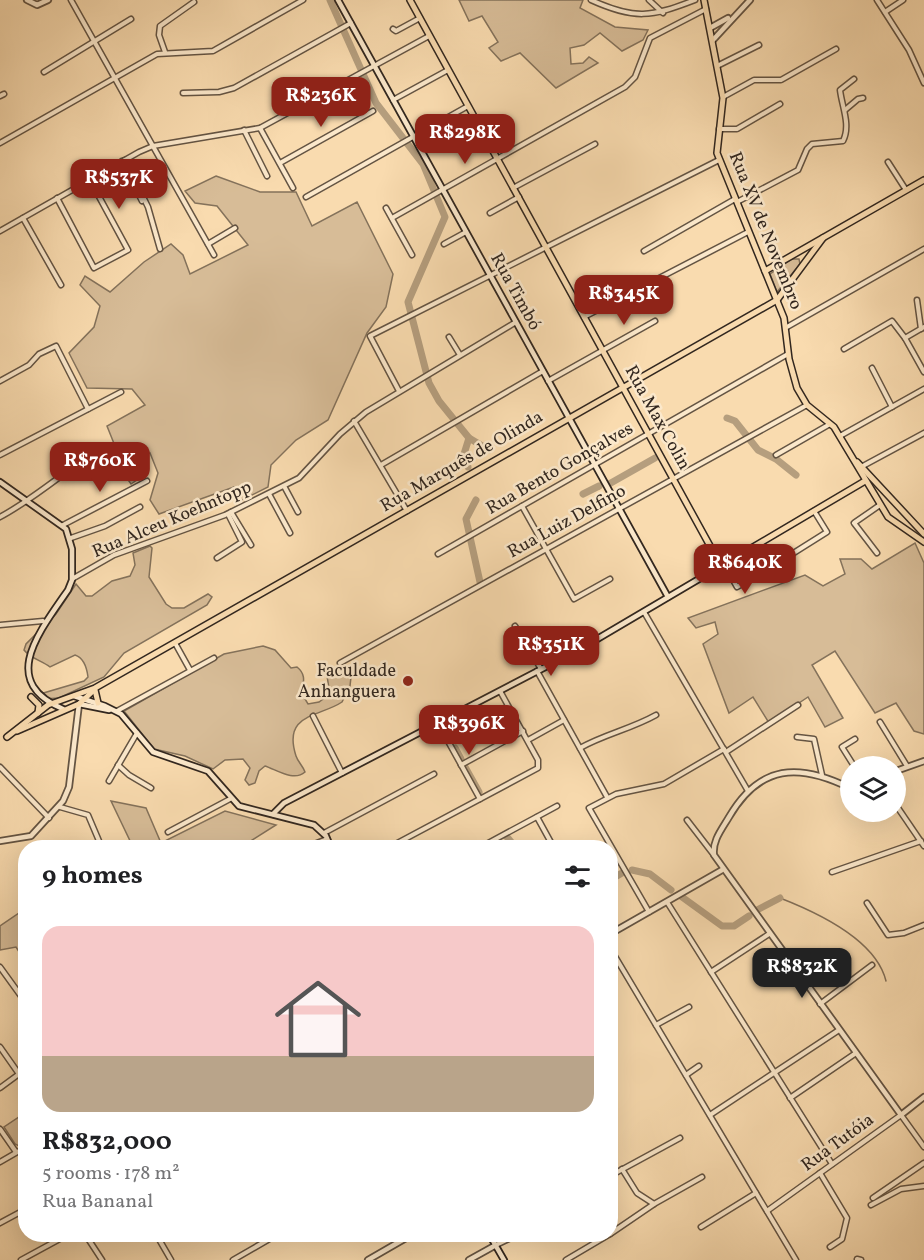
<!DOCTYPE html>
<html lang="en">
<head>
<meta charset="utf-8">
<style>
	:root { --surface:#fff; --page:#f2f2f2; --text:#202124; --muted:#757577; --accent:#8f2418 }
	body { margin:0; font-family:Vollkorn,serif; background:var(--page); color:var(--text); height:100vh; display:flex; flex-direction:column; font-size:22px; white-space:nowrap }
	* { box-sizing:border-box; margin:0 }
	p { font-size:20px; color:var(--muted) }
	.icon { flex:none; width:33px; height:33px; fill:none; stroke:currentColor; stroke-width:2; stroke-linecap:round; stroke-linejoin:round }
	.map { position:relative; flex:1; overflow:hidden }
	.panel { position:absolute; left:18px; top:840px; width:600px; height:402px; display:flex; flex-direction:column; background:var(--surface); border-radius:24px; box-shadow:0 6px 24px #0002 }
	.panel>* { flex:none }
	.buttons { position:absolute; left:840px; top:756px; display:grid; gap:12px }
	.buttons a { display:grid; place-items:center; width:66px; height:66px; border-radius:50%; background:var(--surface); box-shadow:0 6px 24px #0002; font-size:30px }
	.price { position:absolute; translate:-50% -51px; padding:0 14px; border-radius:12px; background:var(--accent); color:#fff; font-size:20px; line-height:39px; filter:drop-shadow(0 2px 3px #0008) }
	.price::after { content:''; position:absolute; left:50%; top:36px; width:18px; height:14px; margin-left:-9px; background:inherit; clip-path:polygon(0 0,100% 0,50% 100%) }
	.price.selected { background:#222; color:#fff }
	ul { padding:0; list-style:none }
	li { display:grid; align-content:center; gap:12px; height:318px; padding:0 24px }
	li span { display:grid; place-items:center; height:186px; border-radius:18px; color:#555 }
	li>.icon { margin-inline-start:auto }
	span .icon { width:108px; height:108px; fill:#fffc; stroke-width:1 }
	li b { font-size:26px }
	h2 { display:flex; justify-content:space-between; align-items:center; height:72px; padding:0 24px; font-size:26px }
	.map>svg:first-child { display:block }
	.green { fill:#d7bc97; stroke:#84725b; stroke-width:1.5 }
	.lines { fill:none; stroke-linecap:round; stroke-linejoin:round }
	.stream { stroke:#816e58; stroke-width:1.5 }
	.river { stroke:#b59e7e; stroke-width:7 }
	.minor-casing { stroke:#645443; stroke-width:7 }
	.tertiary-casing { stroke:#645443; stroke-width:8 }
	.secondary-casing { stroke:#32271f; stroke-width:8 }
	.primary-casing { stroke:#32271f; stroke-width:8 }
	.minor { stroke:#fbe8cb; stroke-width:4 }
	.tertiary { stroke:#fbe8cb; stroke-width:4.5 }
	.secondary { stroke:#fbe8cb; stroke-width:4.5 }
	.primary { stroke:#f9dbaf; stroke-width:5 }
	.poi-dot { fill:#8f2418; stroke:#fbe8cb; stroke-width:2 }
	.labels { text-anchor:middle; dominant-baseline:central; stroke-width:5; stroke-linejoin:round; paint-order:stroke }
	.street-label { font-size:18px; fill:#32271f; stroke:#fbe8cb }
	.poi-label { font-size:18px; fill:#32271f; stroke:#fbe8cb; text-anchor:end }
</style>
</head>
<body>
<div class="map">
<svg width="924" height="1260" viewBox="0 0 924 1260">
	<rect width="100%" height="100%" fill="#f9dbaf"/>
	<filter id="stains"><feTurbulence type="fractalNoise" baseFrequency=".00333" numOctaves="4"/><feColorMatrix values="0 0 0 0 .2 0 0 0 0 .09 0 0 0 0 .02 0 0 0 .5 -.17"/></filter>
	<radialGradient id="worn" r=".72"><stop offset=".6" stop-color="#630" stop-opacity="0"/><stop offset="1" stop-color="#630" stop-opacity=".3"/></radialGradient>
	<g class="green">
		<polygon points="459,0 583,0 580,8 615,27 648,30 643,40 622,51 600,33 584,45 570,48 571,64 583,63 589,57 598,63 556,88 520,53 501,61 489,48 498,42 482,16 469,21"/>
		<polygon points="216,176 260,192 296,192 312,226 357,202 393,274 386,307 367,333 328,420 296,440 271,465 268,487 240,501 234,487 159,514 150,500 158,473 150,453 139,457 147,473 131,484 117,464 104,480 95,468 115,446 107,426 145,405 132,389 87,388 69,353 94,327 100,306 80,285 85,276 110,292 144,262 171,244 183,255 190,274 248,245 217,206 195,203 185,191"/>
		<polygon points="792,259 799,259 800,264 777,292 770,274"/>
		<polygon points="915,543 924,563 924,734 914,731 896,703 875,713 835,651 812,665 843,718 825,727 808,697 769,723 753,697 729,713 703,644 718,634 715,622 696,628 688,618 805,575 823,586 845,574 840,559 861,559 872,569"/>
		<path d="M150 546 152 548 149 577 166 604 172 608H184L208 594 212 597 207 605 124 653 104 677 59 698 43 699 40 694 84 681 88 677C87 669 84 658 75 655L50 667C42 661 30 658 24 650L26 644 56 614 76 584 86 596H92L112 581 130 576 135 565 133 553Z"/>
		<path d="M263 646 275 650 291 668 297 667C307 675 303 683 302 694L308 704 319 702 330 694 327 676 332 670 341 668 351 677 350 686 342 702C320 717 282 713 296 756 298 762 303 766 305 772 294 782 277 770 265 766L259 771 255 783 249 785 245 780 250 768 243 759 225 760 213 769 185 756 154 749 124 711 224 654Z"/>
		<polygon points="111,801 146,808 161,843 225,811 276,825 241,847 133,847"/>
		<polygon points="25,909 25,961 16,947 0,950 0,926"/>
		<polygon points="25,1113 25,1145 21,1147 15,1144 4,1127"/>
	</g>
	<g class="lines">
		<path class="stream" d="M780 898C816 912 876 940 886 981"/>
		<g class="river">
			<polyline points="330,0 376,103 423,164 445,217 408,302 429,383 439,401 469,438 489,450"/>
			<polyline points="727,418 735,421 758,450 776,459 796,475"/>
			<polyline points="468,467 464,454 469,438"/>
			<polyline points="609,484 655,458"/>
			<polyline points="583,494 599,486"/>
			<polyline points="476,500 466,519 480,582"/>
			<polyline points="455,748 461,759"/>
			<polyline points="465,767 479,792"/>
			<polyline points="507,837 516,848"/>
			<polyline points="632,870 650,874 671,890"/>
			<polyline points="610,880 622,873"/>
			<polyline points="682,897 722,926 734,926 749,916"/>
			<polyline points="757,910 780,898"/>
		</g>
		<g class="minor-casing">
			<g id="minor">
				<polyline points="71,0 214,255"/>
				<path d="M591 0C635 20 651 17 695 0"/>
				<polyline points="649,0 663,13"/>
				<polyline points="877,0 909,50 924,83"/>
				<polyline points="885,12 903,0"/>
				<polyline points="393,29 396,31 420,18"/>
				<polyline points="165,52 159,35 160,26 194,2"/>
				<polyline points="717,66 759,45"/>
				<polyline points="44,72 131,19"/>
				<polyline points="183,93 219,92 234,88 351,23"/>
				<polyline points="0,96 4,94"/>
				<polyline points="723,97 754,80 781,80 836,49"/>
				<polyline points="393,100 448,70"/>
				<polyline points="845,110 858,99 863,98"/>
				<polyline points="260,128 293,188"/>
				<polyline points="719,129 737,129 780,104"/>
				<polyline points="244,130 267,176"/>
				<polyline points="0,143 157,54 213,51 303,0"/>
				<polyline points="125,160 148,207 160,249"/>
				<polyline points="122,161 142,201"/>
				<polyline points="888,162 906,190"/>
				<polyline points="280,163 373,111"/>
				<polyline points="513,188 595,144"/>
				<polyline points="306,197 468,106"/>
				<polyline points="57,198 94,268 128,250 90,180"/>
				<path d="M737 202 798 170 807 149 812 144 843 141C851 125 842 107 840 90L854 79"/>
				<polyline points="386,208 412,255"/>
				<polyline points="490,213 519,197"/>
				<polyline points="23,218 61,285"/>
				<polyline points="392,218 625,87 635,77 650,38 706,9"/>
				<polyline points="0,231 139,152 153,146 260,128 429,36"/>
				<polyline points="208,244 235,228"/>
				<polyline points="444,244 466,232"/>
				<polyline points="644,251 735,199"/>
				<polyline points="917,300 921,329"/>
				<polyline points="584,317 748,232"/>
				<polyline points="787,327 924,249"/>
				<polyline points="924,327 905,338 924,372"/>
				<polyline points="449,337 460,355"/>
				<polyline points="844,349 892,321 905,338"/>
				<polyline points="872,368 892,407"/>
				<polyline points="0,381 29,365 39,354 56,346 88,409"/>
				<polyline points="548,381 655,321"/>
				<polyline points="399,391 370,336 719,160"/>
				<polyline points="354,421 407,511"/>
				<polyline points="840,436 924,389"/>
				<polyline points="0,455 121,392"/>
				<polyline points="776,455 830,424"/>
				<polyline points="381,465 543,371"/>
				<polyline points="861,467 924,433"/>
				<polyline points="284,486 298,512"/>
				<polyline points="269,494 290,533"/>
				<polyline points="522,506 574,599 610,579"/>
				<polyline points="231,512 251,545"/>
				<path d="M0 517C30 501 56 479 84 459"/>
				<polyline points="63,525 147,481"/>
				<polyline points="71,538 105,526 140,507"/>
				<polyline points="877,553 854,523 880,505"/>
				<polyline points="438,554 788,354"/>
				<polyline points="792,554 827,532 814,511"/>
				<polyline points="217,558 242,542 228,514"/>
				<polyline points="724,564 737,587 779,563"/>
				<polyline points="72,579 114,555 225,515 299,478 340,434 366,412 516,322"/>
				<polyline points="644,612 748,791"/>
				<polyline points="0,625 43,621"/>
				<polyline points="515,626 541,669"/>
				<polyline points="175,643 190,670"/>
				<polyline points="340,663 807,405"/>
				<polyline points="537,671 607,797"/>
				<polyline points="117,711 214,658"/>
				<polyline points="313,716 342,773"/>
				<polyline points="880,722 907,766"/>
				<polyline points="438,723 480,799"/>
				<polyline points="797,737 814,739 822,775"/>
				<polyline points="528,740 564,720"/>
				<path d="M580 748C605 734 631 729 656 715"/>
				<polyline points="726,752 798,705"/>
				<polyline points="118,765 129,775 151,788"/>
				<polyline points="461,765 523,731"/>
				<polyline points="854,766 842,747 855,739"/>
				<polyline points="0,767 49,818"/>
				<polyline points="109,781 137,733"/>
				<polyline points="896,805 924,846"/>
				<polyline points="60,807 88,815 102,848"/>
				<polyline points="537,817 554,848"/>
				<polyline points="687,820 714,855"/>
				<polyline points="168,832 230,799"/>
				<polyline points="324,833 434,774"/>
				<polyline points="90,848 99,842"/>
				<polyline points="304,848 327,839"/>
				<polyline points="388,848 538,768 538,760 500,691"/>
				<polyline points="479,848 557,806"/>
				<polyline points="832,872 921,841"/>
				<polyline points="667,902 832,1164"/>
				<polyline points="867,903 888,935 904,933 924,925"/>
				<polyline points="649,912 589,808 616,794 664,784 724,749"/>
				<polyline points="610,948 796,1260"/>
				<polyline points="0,967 26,1003"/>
				<polyline points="711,972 769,934"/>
				<polyline points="807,986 832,967"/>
				<polyline points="820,1004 872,965"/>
				<polyline points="656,1025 689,1007"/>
				<polyline points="0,1047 26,1084"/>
				<polyline points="686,1075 699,1066"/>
				<polyline points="0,1088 19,1074"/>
				<polyline points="790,1098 856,1053"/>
				<polyline points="710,1115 839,1030"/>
				<polyline points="0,1129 16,1152"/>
				<polyline points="0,1162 26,1147"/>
				<polyline points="622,1169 637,1193 654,1204"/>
				<polyline points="820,1173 847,1218 842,1239 830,1247"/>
				<polyline points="610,1176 680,1138"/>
				<polyline points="873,1198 924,1163"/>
				<polyline points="871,1205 901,1189 924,1186"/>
				<polyline points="767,1211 901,1115 924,1147"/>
				<polyline points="0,1223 26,1209"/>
				<polyline points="701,1227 756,1193"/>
				<polyline points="85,1234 102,1260"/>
				<polyline points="171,1234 160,1241 171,1260"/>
				<polyline points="610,1234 654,1204 702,1177"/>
				<polyline points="496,1245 519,1234"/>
				<polyline points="857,1259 861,1260"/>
				<polyline points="21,1260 69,1234"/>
				<polyline points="233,1260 278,1234"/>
				<polyline points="566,1260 610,1234"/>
			</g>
		</g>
		<g class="tertiary-casing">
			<g id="tertiary">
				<polyline points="27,0 37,5 48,0"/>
				<polyline points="710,28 728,18"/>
				<polyline points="713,40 750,0"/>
				<polyline points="896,771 924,761"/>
				<path d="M850 788C799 763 760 764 729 817 722 829 712 841 714 855L901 1115 924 1097"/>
				<polyline points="0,841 31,836 63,801 69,787 79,704"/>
				<polyline points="610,934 722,870"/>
				<polyline points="368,1260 413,1234"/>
				<polyline points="469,1260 496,1245"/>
			</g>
		</g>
		<g class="secondary-casing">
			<g id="secondary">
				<polyline points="338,0 668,597"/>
				<path d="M0 482 66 529 72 549V580L68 590C36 636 0 682 63 709"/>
				<polyline points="74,696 105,706 121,714 153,752 208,771 239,806 314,825 326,836 331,848"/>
				<polyline points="79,704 109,710"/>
				<polyline points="273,814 284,803 582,648 721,566"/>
				<polyline points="489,1234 504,1260"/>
			</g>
		</g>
		<g class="primary-casing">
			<g id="primary">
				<polyline points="410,0 721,566 865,481"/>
				<polyline points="704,0 723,98 717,153 784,318 789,359 797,388 807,405 834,427 888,517 924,542"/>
				<polyline points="765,271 924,180"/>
				<polyline points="857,462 924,534"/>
				<polyline points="95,690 98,703"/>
				<polyline points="31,697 39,705 38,713"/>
				<polyline points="17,731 79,704 93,691"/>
				<polyline points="7,737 48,705 95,688 777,300 823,238"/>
			</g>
		</g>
		<use href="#minor" class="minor"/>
		<use href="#tertiary" class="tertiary"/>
		<use href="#secondary" class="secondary"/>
		<use href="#primary" class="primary"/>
	</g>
	<circle class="poi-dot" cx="408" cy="681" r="6"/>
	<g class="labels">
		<g class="street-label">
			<text transform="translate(765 231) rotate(68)">Rua XV de Novembro</text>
			<text transform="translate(515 292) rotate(61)">Rua Timbó</text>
			<text transform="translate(657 418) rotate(61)">Rua Max Colin</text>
			<text transform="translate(462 462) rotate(-30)">Rua Marquês de Olinda</text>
			<text transform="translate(560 469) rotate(-30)">Rua Bento Gonçalves</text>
			<text transform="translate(172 520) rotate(-23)">Rua Alceu Koehntopp</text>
			<text transform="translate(567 522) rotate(-29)">Rua Luiz Delfino</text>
			<text transform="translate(838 1143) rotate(-36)">Rua Tutóia</text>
		</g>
		<g class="poi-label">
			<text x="396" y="671">Faculdade<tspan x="396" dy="21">Anhanguera</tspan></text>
		</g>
	</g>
	<rect width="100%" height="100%" filter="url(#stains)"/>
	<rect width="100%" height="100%" fill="url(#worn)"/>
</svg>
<div class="buttons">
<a><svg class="icon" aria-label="layers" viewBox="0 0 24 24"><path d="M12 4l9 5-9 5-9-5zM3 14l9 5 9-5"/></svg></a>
</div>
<b class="price" style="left:321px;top:128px">R$236K</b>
<b class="price" style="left:465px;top:165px">R$298K</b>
<b class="price" style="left:119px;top:210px">R$537K</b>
<b class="price" style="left:624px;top:326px">R$345K</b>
<b class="price" style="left:100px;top:493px">R$760K</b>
<b class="price" style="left:745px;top:595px">R$640K</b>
<b class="price" style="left:551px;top:677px">R$351K</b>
<b class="price" style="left:469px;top:756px">R$396K</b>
<b class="price selected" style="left:802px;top:999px">R$832K</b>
<section class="panel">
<h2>9 homes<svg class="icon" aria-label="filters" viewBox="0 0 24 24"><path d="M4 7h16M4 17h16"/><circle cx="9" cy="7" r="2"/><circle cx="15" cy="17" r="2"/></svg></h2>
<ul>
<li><span style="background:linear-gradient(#f6c9c9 70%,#b9a48a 0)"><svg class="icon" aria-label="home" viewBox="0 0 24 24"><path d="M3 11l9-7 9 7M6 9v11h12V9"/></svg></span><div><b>R$832,000</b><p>5 rooms · 178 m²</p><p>Rua Bananal</p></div></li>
</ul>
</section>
</div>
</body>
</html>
